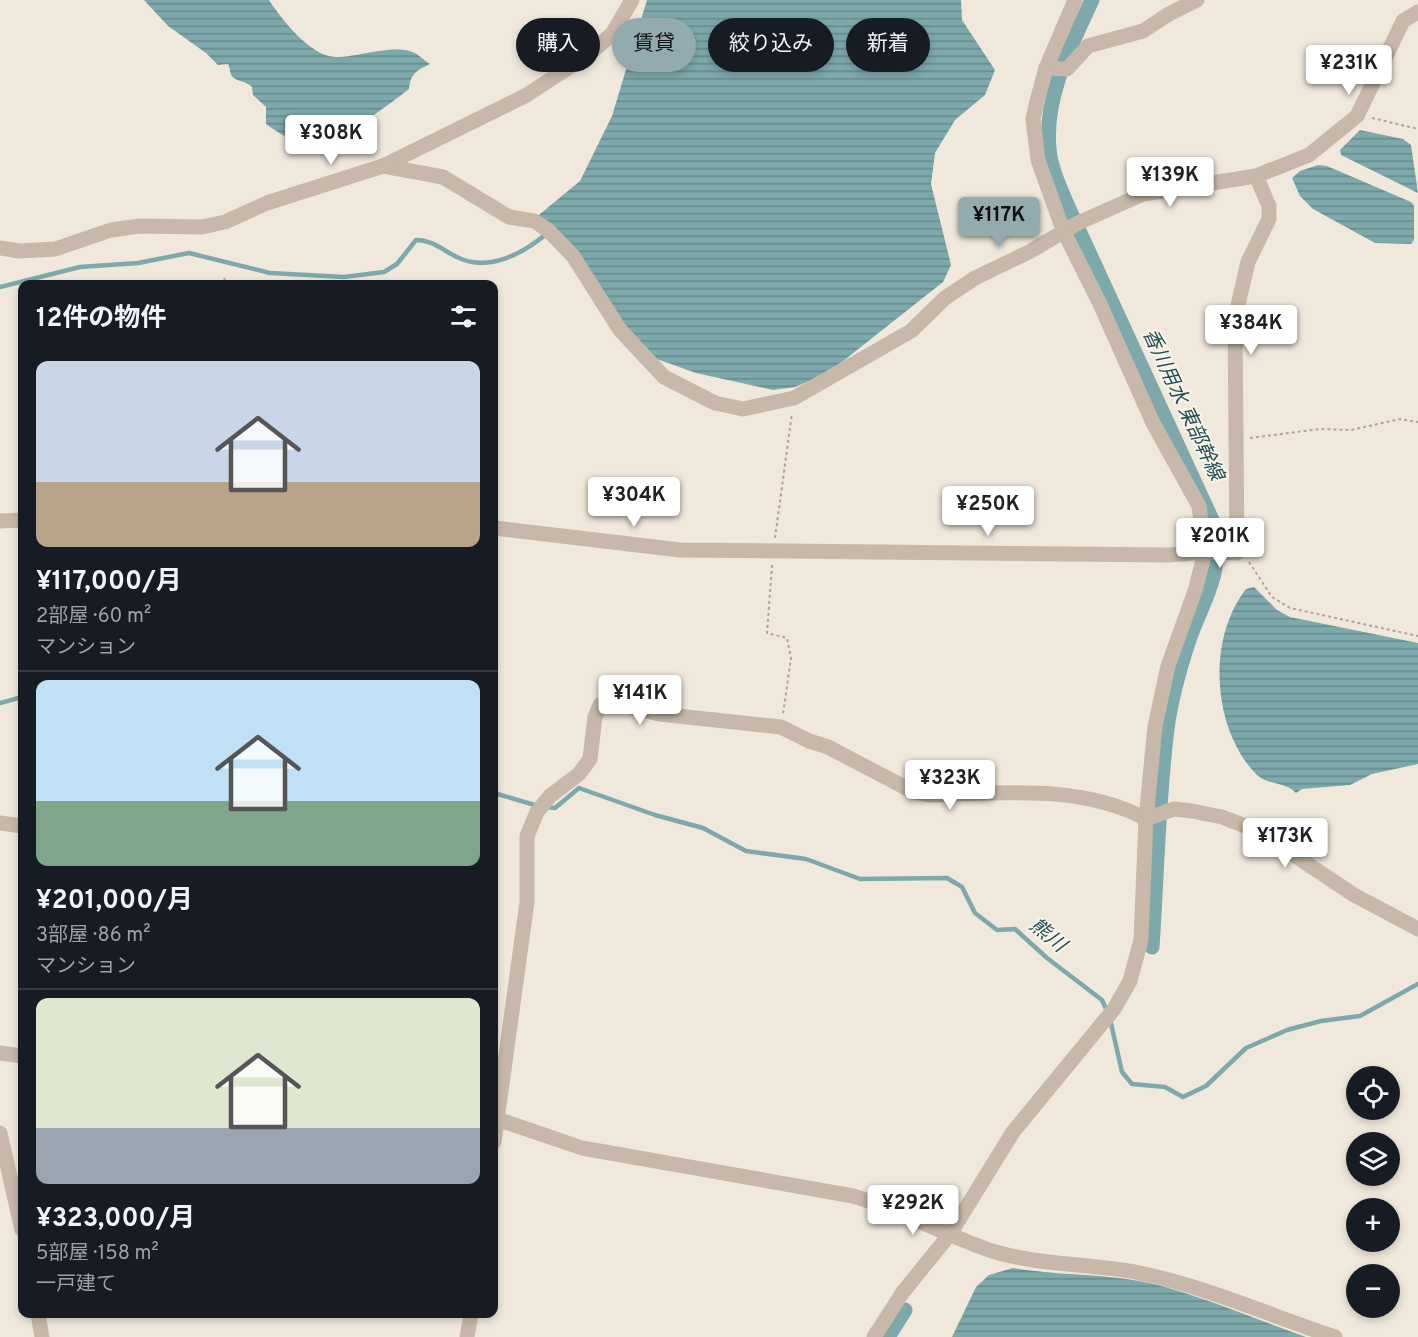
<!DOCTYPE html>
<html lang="ja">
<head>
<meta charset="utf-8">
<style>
	:root { --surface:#171b24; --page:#20242c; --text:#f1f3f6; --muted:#9ea1a6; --line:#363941; --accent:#93aaae }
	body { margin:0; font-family:Overpass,"Noto Sans JP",sans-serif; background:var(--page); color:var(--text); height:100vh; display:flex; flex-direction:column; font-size:22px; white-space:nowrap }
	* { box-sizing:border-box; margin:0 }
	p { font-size:20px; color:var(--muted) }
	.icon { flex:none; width:33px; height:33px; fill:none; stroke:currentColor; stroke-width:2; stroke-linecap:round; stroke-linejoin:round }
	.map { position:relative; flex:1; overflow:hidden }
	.details { position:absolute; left:18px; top:280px; width:480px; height:1038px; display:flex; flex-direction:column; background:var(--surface); border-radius:12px; box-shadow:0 3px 9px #0003 }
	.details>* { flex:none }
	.guide { position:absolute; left:516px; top:18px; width:570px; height:54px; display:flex; gap:12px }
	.buttons { position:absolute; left:1346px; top:1066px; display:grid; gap:12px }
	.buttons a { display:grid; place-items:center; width:54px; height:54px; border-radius:50%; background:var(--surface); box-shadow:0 3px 9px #0003; font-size:30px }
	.price { position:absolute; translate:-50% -51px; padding:0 14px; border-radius:6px; background:#fff; color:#222; font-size:20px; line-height:39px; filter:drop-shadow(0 2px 3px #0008) }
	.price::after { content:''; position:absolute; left:50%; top:36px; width:18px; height:14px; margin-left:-9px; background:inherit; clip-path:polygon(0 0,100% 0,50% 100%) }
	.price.active { background:var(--accent); color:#111 }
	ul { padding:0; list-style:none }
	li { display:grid; align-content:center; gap:12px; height:318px; padding:0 18px }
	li+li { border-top:2px solid var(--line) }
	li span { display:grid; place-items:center; height:186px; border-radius:12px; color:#555 }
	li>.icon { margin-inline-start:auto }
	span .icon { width:108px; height:108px; fill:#fffc; stroke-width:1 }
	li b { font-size:26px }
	h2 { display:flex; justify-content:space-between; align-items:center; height:72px; padding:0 18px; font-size:26px }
	.chip { padding:0 21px; border-radius:27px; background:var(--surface); box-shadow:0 3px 9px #0003; font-size:21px; line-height:54px }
	.chip.active { background:var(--accent); color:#111 }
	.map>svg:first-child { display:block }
	.water { fill:url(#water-rules) }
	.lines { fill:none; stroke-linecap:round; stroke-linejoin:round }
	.stream { stroke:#7da9ac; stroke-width:4.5 }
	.canal { stroke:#7da9ac; stroke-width:15 }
	.path { stroke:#b4a293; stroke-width:2; stroke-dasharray:3 3; stroke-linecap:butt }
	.minor { stroke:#c8b8a9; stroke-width:15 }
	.labels { text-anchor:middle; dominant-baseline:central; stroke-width:4.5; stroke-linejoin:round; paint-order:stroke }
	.water-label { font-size:20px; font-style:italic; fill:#205055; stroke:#f9f2e9 }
</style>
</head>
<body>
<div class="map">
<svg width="1418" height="1337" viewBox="0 0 1418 1337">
	<defs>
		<pattern id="water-rules" width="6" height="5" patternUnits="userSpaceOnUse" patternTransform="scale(1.5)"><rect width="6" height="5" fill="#7da9ac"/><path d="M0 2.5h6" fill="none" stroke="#678a8c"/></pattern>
	</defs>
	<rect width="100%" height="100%" fill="#f1e8dc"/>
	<g class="water">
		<path d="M144 0H269C282 20 312 58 337 57 357 57 397 43 415 53 420 56 425 61 430 64 416 71 411 73 409 89 380 111 338 146 299 141 287 139 276 131 266 124V107L253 95 252 87C246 81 239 82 234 78 229 75 231 69 228 64L218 65 206 53 168 26Z"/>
		<polygon points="647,0 961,0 962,20 995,70 985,95 955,120 935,153 931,184 951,265 943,282 828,373 795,387 773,390 696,373 654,358 534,219 580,181 612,116"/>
		<polygon points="1360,130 1403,139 1411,145 1418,193 1341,155 1340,150"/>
		<polygon points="1318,165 1327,166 1411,202 1414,206 1414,240 1411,244 1375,243 1313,209 1300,196 1292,178 1300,171"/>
		<path d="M1254 587 1277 610 1290 617 1418 643V764L1372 774 1350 785 1302 789 1296 793C1284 781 1267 786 1255 773 1212 727 1207 639 1246 589Z"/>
		<path d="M1013 1268C1060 1276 1108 1273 1154 1284 1205 1297 1257 1320 1306 1337H952L976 1287 989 1275Z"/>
	</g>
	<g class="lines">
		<g class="stream">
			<path d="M0 287 80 267 138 263 189 253 270 273 344 277 384 272 397 264 416 240C434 240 443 251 459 258 489 272 524 253 546 234"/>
			<polyline points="0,703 22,697"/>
			<polyline points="494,793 538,806"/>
			<polyline points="546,807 555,808 579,788 655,815 703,828 746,851 806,859 860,879 947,878 962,887 975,913 997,930 1015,929 1047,958 1102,1000 1107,1011"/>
			<polyline points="1110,1019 1122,1072 1132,1084 1165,1087 1183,1097 1206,1086 1246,1048 1287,1030 1321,1021 1360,1016 1418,984"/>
		</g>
		<g class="canal">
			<path d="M1092 0C1071 46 1044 96 1049 149 1051 170 1061 190 1069 209L1212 520C1224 573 1208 589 1190 637 1180 667 1171 698 1167 729 1158 801 1157 875 1152 947"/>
			<polyline points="888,1337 905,1310"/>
		</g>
		<g class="path">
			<polyline points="1372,118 1418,129"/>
			<polyline points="224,278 227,285"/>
			<polyline points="1250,438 1320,429 1351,430 1400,419 1418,422"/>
			<polyline points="775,538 792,413"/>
			<polyline points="1249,562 1272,597 1290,608 1418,636"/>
			<polyline points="772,565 767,633 787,638 791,658 783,714"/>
		</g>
		<g class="minor">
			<polyline points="1046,68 1067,69 1088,46 1143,31 1169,14 1197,0"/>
			<polyline points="383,166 443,177 509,217 534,221 548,230 573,256 620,330 664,377 715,403 743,409 794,398 911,331 945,298 975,278 1029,252 1078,223 1143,194 1256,176 1309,155 1357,116 1403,21 1418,12"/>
			<polyline points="0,248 20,251 55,249 111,230 140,226 202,227 225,222 267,203 383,166 525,96 588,55 612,34 632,0"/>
			<polyline points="0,521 22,520"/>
			<polyline points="494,528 680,550 1169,555 1205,552 1237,553 1235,318 1248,262 1269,219 1269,206 1256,176"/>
			<polyline points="0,823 22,826"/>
			<polyline points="0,1053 22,1056"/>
			<path d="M494 1118 582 1148 853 1196C901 1210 944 1235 992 1251 1041 1266 1091 1263 1140 1273 1207 1287 1271 1316 1335 1337"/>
			<polyline points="0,1133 22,1230"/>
			<path d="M494 1142 527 902V836L537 812 550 796 579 774 590 759 595 717 600 705 614 703 659 714 781 727 809 741 828 747 914 792 929 795C1000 793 1082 784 1146 819L1174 809 1192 811 1222 817 1258 831 1354 895 1418 929"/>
			<polyline points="38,1314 42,1337"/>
			<polyline points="467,1337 471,1314"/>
			<polyline points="874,1337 903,1292 950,1234 1013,1132 1114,1009 1130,981 1141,940 1146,819 1155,726 1168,666 1195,591 1205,552 1199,506 1153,423 1100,304 1063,230 1038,160 1033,119 1037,101 1046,68 1075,0"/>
		</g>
	</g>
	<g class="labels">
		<g class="water-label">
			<text transform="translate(1182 405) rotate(65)">香川用水 東部幹線</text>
			<text transform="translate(1047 936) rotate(39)">熊川</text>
		</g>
	</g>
</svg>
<div class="buttons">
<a><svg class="icon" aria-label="locate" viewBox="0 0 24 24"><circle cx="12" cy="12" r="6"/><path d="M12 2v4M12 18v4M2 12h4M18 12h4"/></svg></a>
<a><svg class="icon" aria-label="layers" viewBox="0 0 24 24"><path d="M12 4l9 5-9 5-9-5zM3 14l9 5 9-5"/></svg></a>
<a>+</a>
<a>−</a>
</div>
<b class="price" style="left:1349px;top:96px">¥231K</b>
<b class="price" style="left:331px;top:166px">¥308K</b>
<b class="price" style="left:1170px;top:208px">¥139K</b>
<b class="price active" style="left:999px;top:248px">¥117K</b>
<b class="price" style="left:1251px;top:356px">¥384K</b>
<b class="price" style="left:634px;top:528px">¥304K</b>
<b class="price" style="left:988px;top:537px">¥250K</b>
<b class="price" style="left:1220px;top:569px">¥201K</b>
<b class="price" style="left:640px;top:726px">¥141K</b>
<b class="price" style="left:950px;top:811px">¥323K</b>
<b class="price" style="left:1285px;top:869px">¥173K</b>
<b class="price" style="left:913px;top:1236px">¥292K</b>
<div class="guide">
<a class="chip">購入</a>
<a class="chip active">賃貸</a>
<a class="chip">絞り込み</a>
<a class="chip">新着</a>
</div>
<section class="details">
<h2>12件の物件<svg class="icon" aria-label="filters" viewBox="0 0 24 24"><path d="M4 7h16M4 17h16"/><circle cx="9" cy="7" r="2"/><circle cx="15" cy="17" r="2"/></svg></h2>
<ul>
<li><span style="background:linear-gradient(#c9d6e8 65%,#b9a48a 0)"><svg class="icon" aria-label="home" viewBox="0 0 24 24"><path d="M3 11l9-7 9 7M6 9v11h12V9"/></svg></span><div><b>¥117,000/月</b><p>2部屋 · 60 m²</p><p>マンション</p></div></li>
<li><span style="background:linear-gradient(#bfe0f5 65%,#7fa58c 0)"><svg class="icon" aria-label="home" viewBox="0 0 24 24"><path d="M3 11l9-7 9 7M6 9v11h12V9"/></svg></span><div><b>¥201,000/月</b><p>3部屋 · 86 m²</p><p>マンション</p></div></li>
<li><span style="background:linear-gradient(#dfe7d0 70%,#9aa5b1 0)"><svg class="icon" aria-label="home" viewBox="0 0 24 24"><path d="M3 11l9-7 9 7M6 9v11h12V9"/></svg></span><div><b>¥323,000/月</b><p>5部屋 · 158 m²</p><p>一戸建て</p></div></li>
</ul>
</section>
</div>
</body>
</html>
